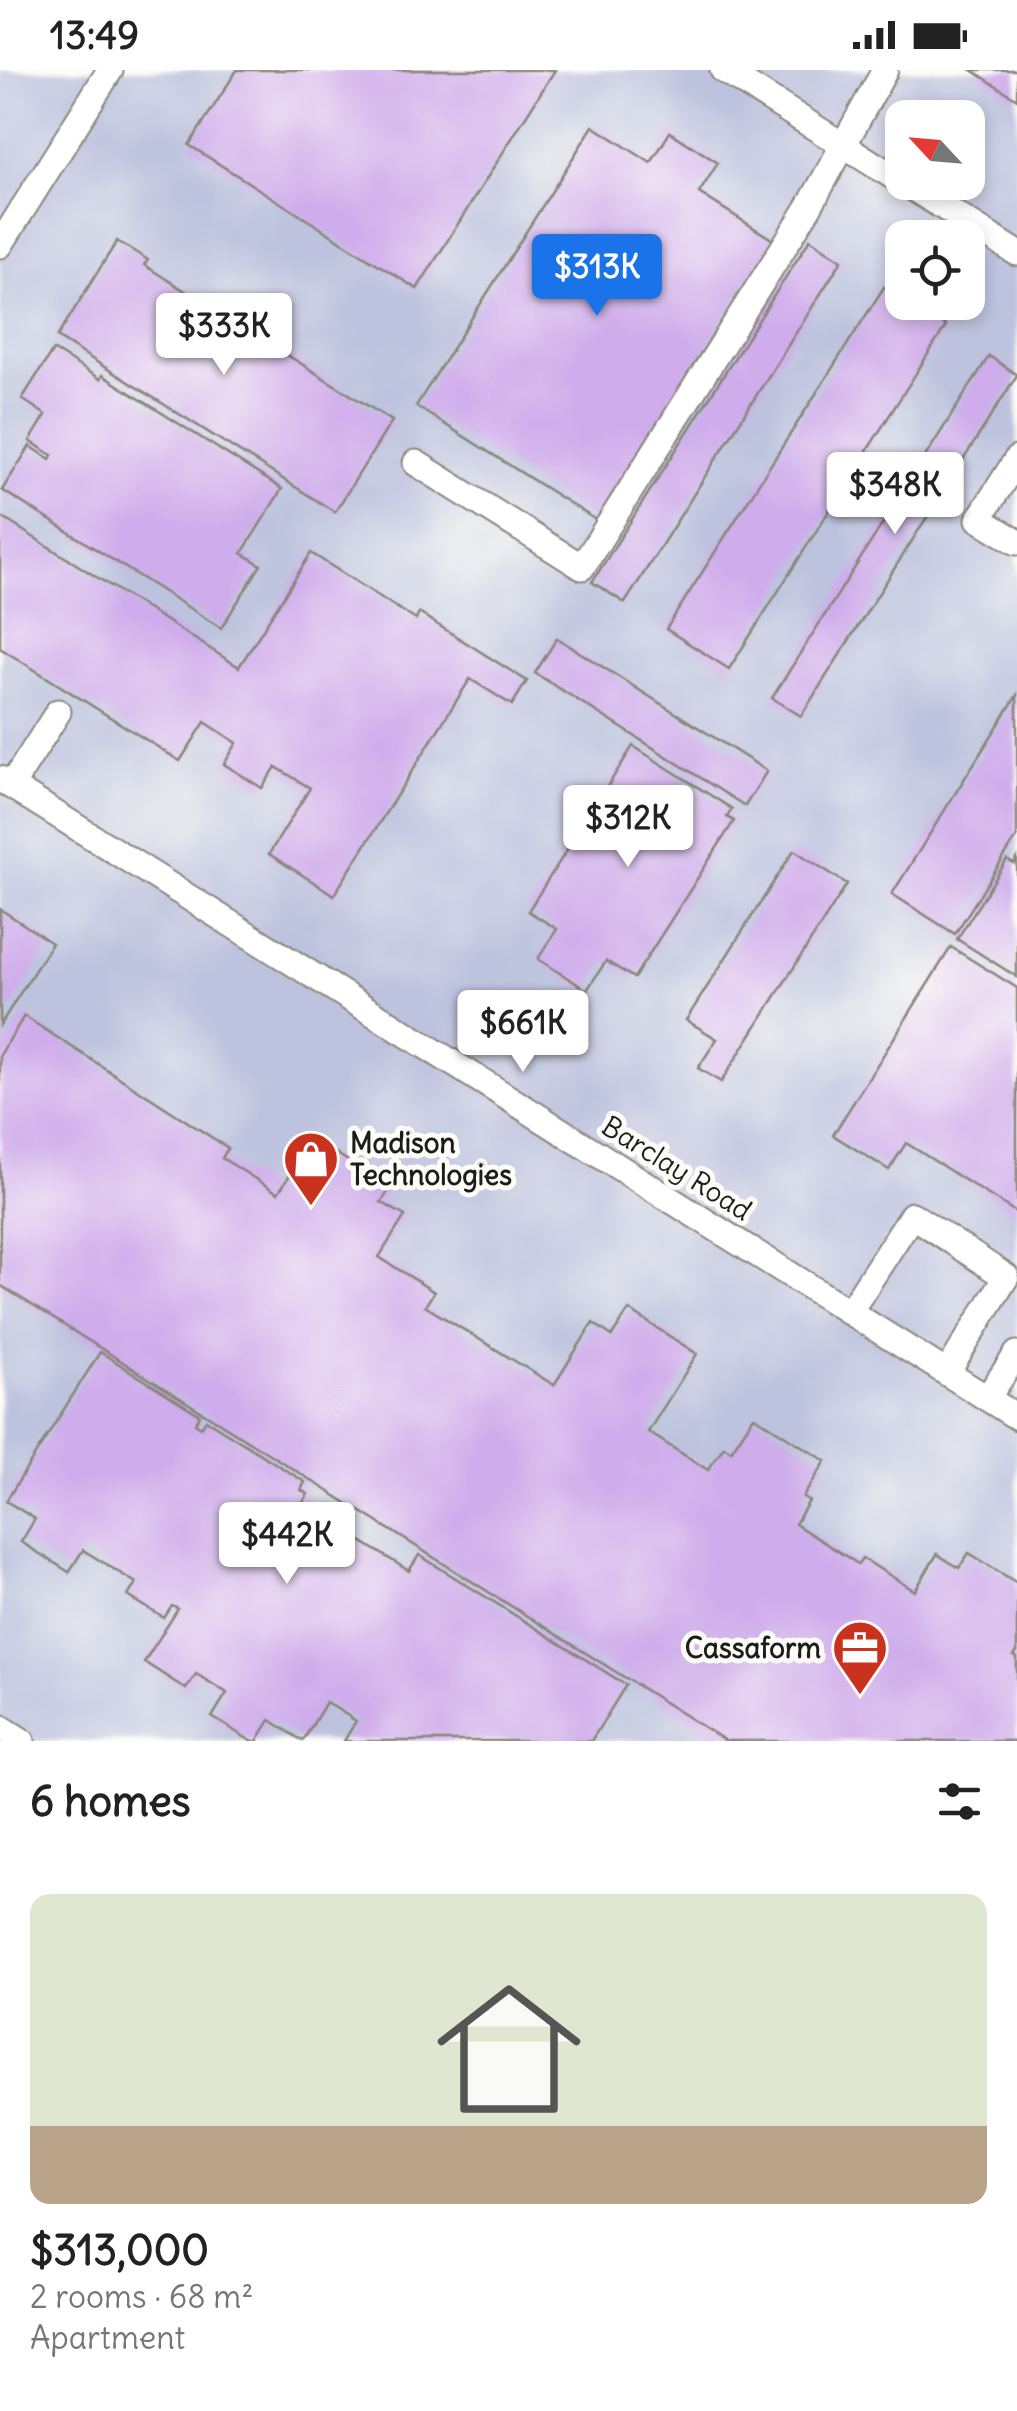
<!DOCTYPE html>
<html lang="en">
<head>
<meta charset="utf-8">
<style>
	:root { --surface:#fff; --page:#f6f6f6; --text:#222; --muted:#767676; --line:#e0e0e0; --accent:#1a73e8 }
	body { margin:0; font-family:Delius,sans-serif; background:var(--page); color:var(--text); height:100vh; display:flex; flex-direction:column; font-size:38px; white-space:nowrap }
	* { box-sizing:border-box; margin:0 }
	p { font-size:32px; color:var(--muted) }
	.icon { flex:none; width:55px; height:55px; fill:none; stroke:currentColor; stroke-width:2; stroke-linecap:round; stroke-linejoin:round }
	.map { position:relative; height:1671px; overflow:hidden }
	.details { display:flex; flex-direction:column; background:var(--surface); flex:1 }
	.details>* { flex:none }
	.needle { width:65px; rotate:296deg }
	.tools { position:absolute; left:885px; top:30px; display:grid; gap:20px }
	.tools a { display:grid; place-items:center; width:100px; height:100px; border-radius:20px; background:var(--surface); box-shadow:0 5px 15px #0003; font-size:50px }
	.price { position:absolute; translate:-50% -85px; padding:0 22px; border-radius:10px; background:#fff; color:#222; font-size:32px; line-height:65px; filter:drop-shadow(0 2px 5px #0008) }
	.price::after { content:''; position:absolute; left:50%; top:60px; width:30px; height:22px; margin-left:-15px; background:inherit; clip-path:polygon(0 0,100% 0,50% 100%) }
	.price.selected { background:var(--accent); color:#fff }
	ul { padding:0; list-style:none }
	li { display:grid; align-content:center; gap:20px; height:530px; padding:0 30px }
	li+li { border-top:2px solid var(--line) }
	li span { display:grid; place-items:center; height:310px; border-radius:20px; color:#555 }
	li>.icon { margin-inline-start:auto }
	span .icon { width:180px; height:180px; fill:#fffc; stroke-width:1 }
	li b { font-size:42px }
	h2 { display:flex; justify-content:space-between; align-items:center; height:120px; padding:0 30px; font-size:42px }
	.status { display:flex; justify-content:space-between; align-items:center; height:70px; padding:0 50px; background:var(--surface); direction:ltr }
	.status svg { height:28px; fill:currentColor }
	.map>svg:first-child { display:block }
	.industrial { fill:#bdc3de; fill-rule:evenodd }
	.building { fill:#cfaceb }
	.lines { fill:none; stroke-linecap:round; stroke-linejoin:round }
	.minor-casing { stroke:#89867c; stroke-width:29 }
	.minor { stroke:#fff; stroke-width:25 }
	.labels { text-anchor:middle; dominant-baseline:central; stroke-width:10; stroke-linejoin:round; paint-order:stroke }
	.poi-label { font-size:28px; font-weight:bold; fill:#1c1c1c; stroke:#fdfcf7; text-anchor:start }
	.street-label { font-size:28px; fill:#1c1c1c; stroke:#fdfcf7 }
</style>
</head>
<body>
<div class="status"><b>13:49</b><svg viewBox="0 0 49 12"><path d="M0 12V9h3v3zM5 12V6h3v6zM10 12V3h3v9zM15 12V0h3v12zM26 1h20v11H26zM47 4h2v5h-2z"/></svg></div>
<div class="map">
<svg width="1017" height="1671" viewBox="0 0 1017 1671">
	<rect width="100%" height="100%" fill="#fdfcf7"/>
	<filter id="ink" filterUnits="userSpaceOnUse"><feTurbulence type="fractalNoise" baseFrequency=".01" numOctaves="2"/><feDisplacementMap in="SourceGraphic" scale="20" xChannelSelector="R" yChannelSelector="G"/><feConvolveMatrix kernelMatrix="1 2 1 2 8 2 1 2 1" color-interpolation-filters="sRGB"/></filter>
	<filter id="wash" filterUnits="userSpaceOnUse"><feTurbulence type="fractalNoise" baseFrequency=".0048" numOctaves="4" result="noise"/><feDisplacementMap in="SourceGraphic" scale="40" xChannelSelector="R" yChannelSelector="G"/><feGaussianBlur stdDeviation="2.25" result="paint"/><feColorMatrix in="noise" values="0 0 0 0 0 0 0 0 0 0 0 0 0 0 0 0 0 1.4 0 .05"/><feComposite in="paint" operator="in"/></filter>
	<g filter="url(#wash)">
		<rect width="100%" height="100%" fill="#f6efdc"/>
		<path class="industrial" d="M0 0H1017V1671H0ZM902 48H968V112H902ZM902 168H968V232H902Z"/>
		<g id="blocks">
			<g class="building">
				<polygon points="237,0 555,0 417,219 189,75"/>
				<polygon points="972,0 1017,0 1017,29"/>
				<polygon points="593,56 651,93 670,62 718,93 699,123 773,170 596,450 416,336"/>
				<polygon points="810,169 842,190 625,533 592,512"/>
				<polygon points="117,171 148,190 144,195 392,351 335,442 57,267"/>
				<polygon points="884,217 902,228 902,232 909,232 946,256 729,599 666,559"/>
				<polygon points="53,280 100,309 102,305 282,419 242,483 261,495 221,558 2,420 30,376 50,389 52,385 30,371 46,345 22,329"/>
				<polygon points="989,286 1017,305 801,646 772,628"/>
				<polygon points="0,446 239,597 311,483 416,550 419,543 527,611 512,635 470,609 334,825 269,784 310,718 276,697 262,718 224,694 237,673 205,652 180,691 0,578"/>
				<polygon points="557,568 767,701 745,736 535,603"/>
				<polygon points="1017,625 1017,767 955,864 892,824"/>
				<polygon points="633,676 732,739 727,747 734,751 634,908 606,891 587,920 538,889 557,859 528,841"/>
				<polygon points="794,780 847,814 721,1012 698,998 717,969 686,950"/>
				<polygon points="1017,789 1017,907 957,869 1007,790 1014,794"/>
				<polygon points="0,839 52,873 0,955"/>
				<polygon points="951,877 1017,918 1017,1143 906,1073 889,1100 833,1065"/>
				<polygon points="24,946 228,1078 222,1088 278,1123 304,1084 324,1097 334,1082 391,1118 381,1132 405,1146 379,1187 434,1222 425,1236 554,1315 593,1253 612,1266 629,1240 697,1284 648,1362 708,1400 724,1376 731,1381 754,1346 792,1370 826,1391 803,1427 809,1431 795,1454 858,1494 862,1488 915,1521 937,1484 959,1498 969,1483 1017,1513 1017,1582 1014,1586 1017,1588 1017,1671 726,1671 0,1215 0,985"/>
				<polygon points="100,1282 200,1345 195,1353 201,1357 206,1350 305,1412 301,1420 308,1424 302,1434 409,1501 419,1485 626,1615 591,1671 344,1671 356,1651 326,1632 303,1671 270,1650 257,1671 251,1671 212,1647 227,1623 196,1604 186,1619 144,1592 178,1539 172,1536 164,1548 128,1526 136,1513 83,1480 69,1502 21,1472 35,1449 6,1431"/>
			</g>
		</g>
	</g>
	<g filter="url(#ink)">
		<use href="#blocks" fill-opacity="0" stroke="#89867c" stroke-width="2.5"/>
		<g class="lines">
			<g class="minor-casing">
				<g id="minor">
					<polyline points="723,0 902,112"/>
					<polyline points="903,112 1017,183"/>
					<polyline points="0,175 110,0"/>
					<polyline points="1017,389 979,449 1017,472"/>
					<polyline points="416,393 582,497 809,137 885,0"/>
					<polyline points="0,709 1017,1347"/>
					<polyline points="11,716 58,642"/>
					<polyline points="849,1242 912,1145 1006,1207 947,1303"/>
					<polyline points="987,1328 1017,1284"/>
					<polyline points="0,1657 22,1671"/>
				</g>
			</g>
			<use href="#minor" class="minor"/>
		</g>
	</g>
	<defs>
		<g id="shop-pin" transform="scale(2.875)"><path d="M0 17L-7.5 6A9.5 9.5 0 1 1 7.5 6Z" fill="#c8321e" stroke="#fdfcf7"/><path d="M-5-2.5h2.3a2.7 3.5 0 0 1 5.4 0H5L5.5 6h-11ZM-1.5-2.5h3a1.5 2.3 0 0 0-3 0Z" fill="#fff"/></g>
		<g id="office-pin" transform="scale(2.875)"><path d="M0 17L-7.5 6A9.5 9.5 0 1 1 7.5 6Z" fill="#c8321e" stroke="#fdfcf7"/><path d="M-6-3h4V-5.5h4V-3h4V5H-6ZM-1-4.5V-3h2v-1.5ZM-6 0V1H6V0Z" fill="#fff"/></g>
	</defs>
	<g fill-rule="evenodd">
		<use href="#shop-pin" x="311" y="1089"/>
		<use href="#office-pin" x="860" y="1578"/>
	</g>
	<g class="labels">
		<g class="poi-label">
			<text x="350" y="1073">Madison<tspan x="350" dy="32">Technologies</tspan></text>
			<text x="821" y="1578" text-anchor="end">Cassaform</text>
		</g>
		<g class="street-label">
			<text transform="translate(677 1098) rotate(32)">Barclay Road</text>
		</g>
	</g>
</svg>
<div class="tools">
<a><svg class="needle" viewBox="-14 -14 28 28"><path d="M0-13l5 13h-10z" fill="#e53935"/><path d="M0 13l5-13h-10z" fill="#767676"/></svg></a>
<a><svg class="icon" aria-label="locate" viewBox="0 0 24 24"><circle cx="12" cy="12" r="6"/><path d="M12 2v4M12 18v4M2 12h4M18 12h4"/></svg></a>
</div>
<b class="price selected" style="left:597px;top:249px">$313K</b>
<b class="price" style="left:224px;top:308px">$333K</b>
<b class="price" style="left:895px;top:467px">$348K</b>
<b class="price" style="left:628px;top:800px">$312K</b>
<b class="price" style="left:523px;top:1005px">$661K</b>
<b class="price" style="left:287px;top:1517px">$442K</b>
</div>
<section class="details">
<h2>6 homes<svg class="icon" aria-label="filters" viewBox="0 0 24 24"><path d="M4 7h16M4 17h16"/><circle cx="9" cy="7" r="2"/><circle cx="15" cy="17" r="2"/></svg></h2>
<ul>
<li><span style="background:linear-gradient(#dfe7d0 75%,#b9a48a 0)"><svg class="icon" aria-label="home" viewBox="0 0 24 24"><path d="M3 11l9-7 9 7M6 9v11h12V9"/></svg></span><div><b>$313,000</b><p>2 rooms · 68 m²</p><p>Apartment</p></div></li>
</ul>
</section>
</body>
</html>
